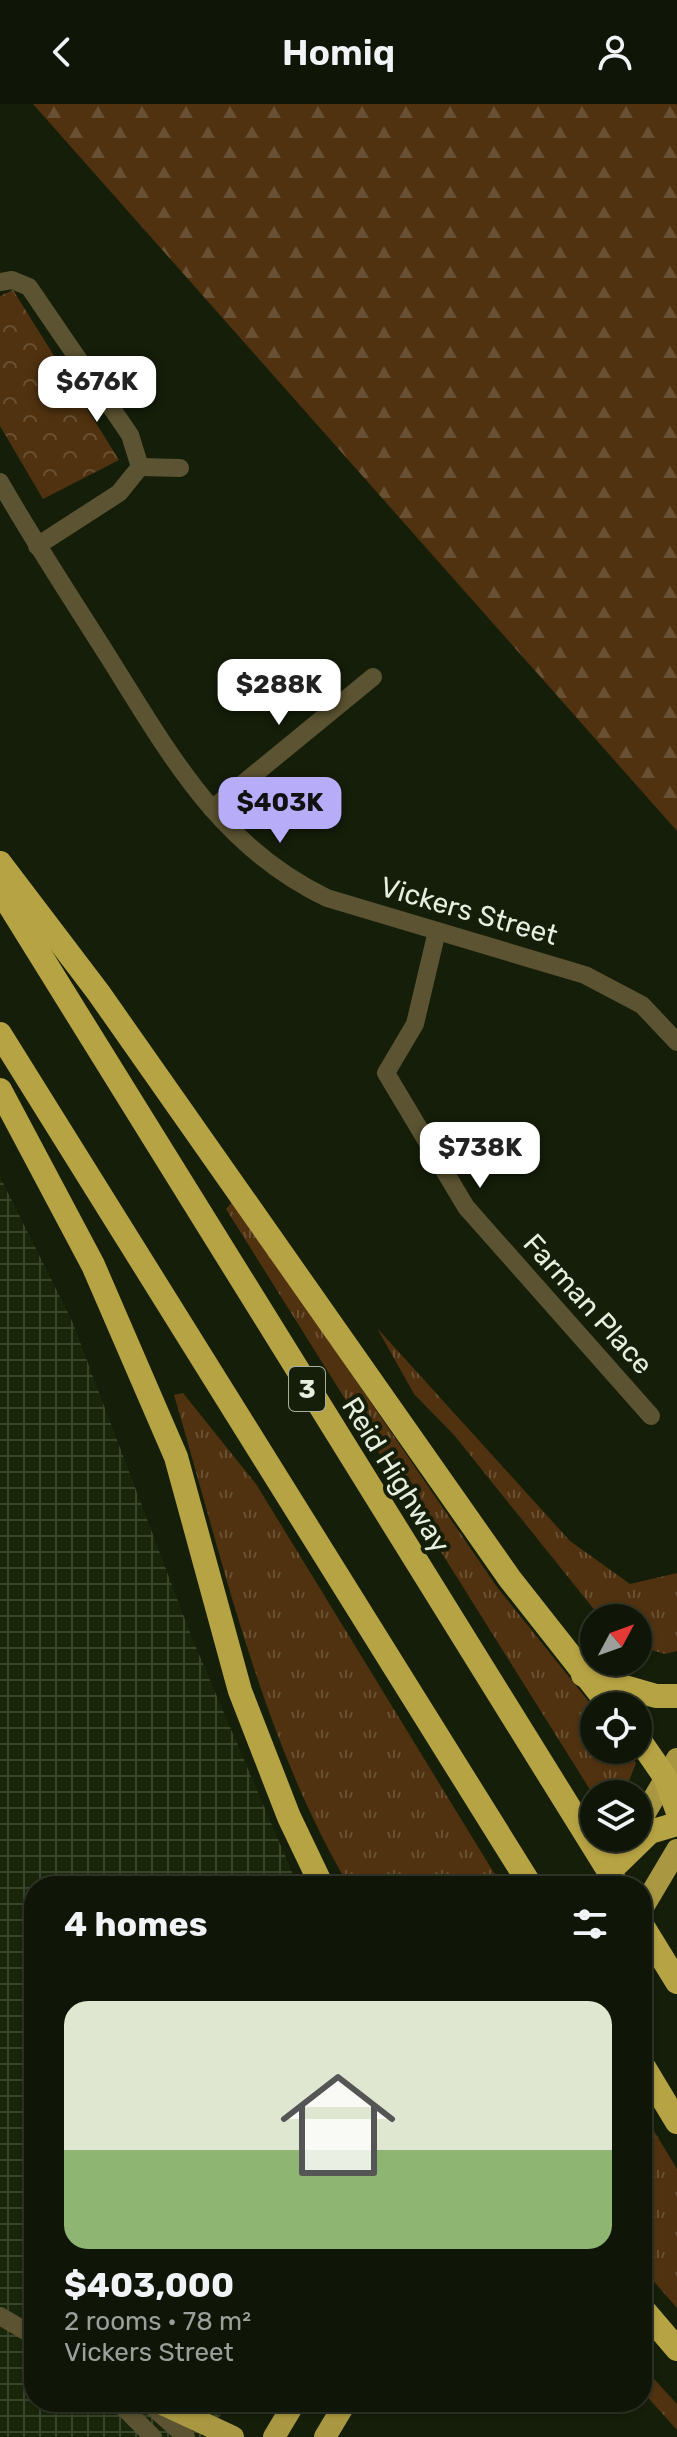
<!DOCTYPE html>
<html lang="en">
<head>
<meta charset="utf-8">
<style>
	:root { --surface:#101607; --page:#191f11; --text:#f1f3f6; --muted:#9c9f9b; --line:#303528; --accent:#b6acf8 }
	body { margin:0; font-family:Rubik,sans-serif; background:var(--page); color:var(--text); height:100vh; display:flex; flex-direction:column; font-size:30px; white-space:nowrap }
	* { box-sizing:border-box; margin:0 }
	p { font-size:26px; color:var(--muted) }
	.icon { flex:none; width:44px; height:44px; fill:none; stroke:currentColor; stroke-width:2; stroke-linecap:round; stroke-linejoin:round }
	.map { position:relative; flex:1; overflow:hidden }
	.details { position:absolute; left:24px; top:1772px; width:628px; height:536px; display:flex; flex-direction:column; background:var(--surface); border-radius:32px; box-shadow:0 2px 6px #0004,0 0 0 2px var(--line) }
	.details>* { flex:none }
	.needle { width:52px; rotate:49deg }
	.controls { position:absolute; left:580px; top:1500px; display:grid; gap:16px }
	.controls a { display:grid; place-items:center; width:72px; height:72px; border-radius:50%; background:var(--surface); box-shadow:0 2px 6px #0004,0 0 0 2px var(--line); font-size:40px }
	.price { position:absolute; translate:-50% -68px; padding:0 18px; border-radius:16px; background:#fff; color:#222; font-size:26px; line-height:52px; filter:drop-shadow(0 2px 4px #0008) }
	.price::after { content:''; position:absolute; left:50%; top:48px; width:24px; height:18px; margin-left:-12px; background:inherit; clip-path:polygon(0 0,100% 0,50% 100%) }
	.price.on { background:var(--accent); color:#111 }
	ul { padding:0; list-style:none }
	li { display:grid; align-content:center; gap:16px; height:424px; padding:0 40px }
	li+li { border-top:2px solid var(--line) }
	li span { display:grid; place-items:center; height:248px; border-radius:24px; color:#555 }
	li>.icon { margin-inline-start:auto }
	span .icon { width:144px; height:144px; fill:#fffc; stroke-width:1 }
	li b { font-size:34px }
	h2 { display:flex; justify-content:space-between; align-items:center; height:96px; padding:0 40px; font-size:34px }
	header { display:flex; justify-content:space-between; align-items:center; height:104px; padding:0 40px; background:var(--surface); font-size:36px; font-weight:600 }
	.map>svg:first-child { display:block }
	.industrial { fill:url(#industrial-grid) }
	.grass { fill:url(#grass-tufts) }
	.forest { fill:url(#forest-firs) }
	.park { fill:url(#park-crowns) }
	.lines { fill:none; stroke-linecap:round; stroke-linejoin:round }
	.minor { stroke:#5b5331; stroke-width:18 }
	.trunk { stroke:#a99841; stroke-width:22 }
	.motorway { stroke:#b6a343; stroke-width:24 }
	.labels { text-anchor:middle; dominant-baseline:central; stroke-width:8; stroke-linejoin:round; paint-order:stroke }
	.shield { fill:#151e09; stroke:#a7b09f; stroke-width:2 }
	.shield-label { font-size:26px; font-weight:bold; fill:#e6eedf }
	.street-label { font-size:28px; fill:#e6eedf; stroke:#151e09 }
</style>
</head>
<body>
<header><svg class="icon" aria-label="back" viewBox="0 0 24 24"><path d="M15 5l-7 7 7 7"/></svg>Homiq<svg class="icon" aria-label="person" viewBox="0 0 24 24"><circle cx="12" cy="8" r="4"/><path d="M4 21q1-7 8-7t8 7"/></svg></header>
<div class="map">
<svg width="677" height="2333" viewBox="0 0 677 2333">
	<defs>
		<pattern id="industrial-grid" width="8" height="8" patternUnits="userSpaceOnUse" patternTransform="scale(2)"><rect width="8" height="8" fill="#192609"/><path d="M0 4h8M4 0v8" fill="none" stroke="#3a462c"/></pattern>
		<pattern id="grass-tufts" width="24" height="20" patternUnits="userSpaceOnUse" patternTransform="scale(2)"><rect width="24" height="20" fill="#503210"/><path d="M3 7l-1-3M5 7V3M7 7l1-3M15 17l-1-3M17 17v-4M19 17l1-3" fill="none" stroke="#695032"/></pattern>
		<pattern id="forest-firs" width="22" height="20" patternUnits="userSpaceOnUse" patternTransform="scale(2)"><rect width="22" height="20" fill="#503210"/><path d="M5 1l3.5 6h-7zM16 11l3.5 6h-7z" fill="#695032"/></pattern>
		<pattern id="park-crowns" width="20" height="18" patternUnits="userSpaceOnUse" patternTransform="scale(2)"><rect width="20" height="18" fill="#503210"/><path d="M2 6a3 3 0 1 1 6 0M12 15a3 3 0 1 1 6 0" fill="none" stroke="#695032"/></pattern>
	</defs>
	<rect width="100%" height="100%" fill="#151e09"/>
	<polygon class="industrial" points="0,1073 72,1217 192,1534 298,1782 34,1782 34,2298 229,2298 207,2333 0,2333"/>
	<g class="grass">
		<polygon points="233,1097 497,1483 594,1604 594,1646 627,1646 636,1659 624,1690 594,1692 226,1105"/>
		<polygon points="377,1224 570,1437 630,1480 677,1469 677,1547 665,1550 638,1542 638,1514 601,1514 454,1331 414,1290"/>
		<path d="M183 1289 256 1380 502 1782H349C261 1633 223 1456 174 1291Z"/>
		<polygon points="642,2007 677,2065 677,2204 642,2164"/>
		<polygon points="642,2262 677,2300 677,2326 642,2287"/>
	</g>
	<polygon class="forest" points="33,0 677,0 677,727"/>
	<polygon class="park" points="13,186 119,356 43,395 0,322 0,192"/>
	<g class="lines">
		<g class="minor">
			<polyline points="0,178 12,176 29,183 130,331 140,363 119,389 37,442"/>
			<polyline points="140,363 180,364"/>
			<path d="M0 378C33 436 70 492 106 549 168 647 217 741 327 794L585 871 642 901 677 938"/>
			<polyline points="212,705 373,573"/>
			<polyline points="437,827 415,920 386,969 466,1103 651,1312"/>
			<polyline points="0,2212 34,2232"/>
			<polyline points="118,2298 153,2333"/>
			<polyline points="147,2298 186,2333"/>
		</g>
		<g class="trunk">
			<polyline points="638,1721 677,1655"/>
			<polyline points="642,1805 677,1746"/>
			<polyline points="158,2298 233,2333"/>
			<polyline points="274,2333 295,2298"/>
			<polyline points="325,2333 346,2298"/>
		</g>
		<g class="motorway">
			<polyline points="0,759 98,888 510,1475 610,1602"/>
			<polyline points="0,786 618,1782"/>
			<polyline points="0,930 531,1782"/>
			<polyline points="0,986 93,1161 176,1353 240,1587 289,1713 322,1782"/>
			<polyline points="583,1571 656,1592 677,1592"/>
			<polyline points="638,1634 665,1673 677,1706"/>
			<polyline points="613,1764 650,1728 677,1720"/>
			<polyline points="642,1821 677,1878"/>
			<polyline points="642,1960 677,2018"/>
			<polyline points="642,2204 677,2245"/>
		</g>
	</g>
	<g class="labels">
		<rect class="shield" x="289" y="1263" width="36" height="44" rx="6"/>
		<g class="shield-label">
			<text x="307" y="1285">3</text>
		</g>
		<g class="street-label">
			<text transform="translate(469 807) rotate(16)">Vickers Street</text>
			<text transform="translate(588 1200) rotate(48)">Farman Place</text>
			<text transform="translate(396 1371) rotate(58)">Reid Highway</text>
		</g>
	</g>
</svg>
<div class="controls">
<a><svg class="needle" viewBox="-14 -14 28 28"><path d="M0-13l5 13h-10z" fill="#e53935"/><path d="M0 13l5-13h-10z" fill="#9c9f9b"/></svg></a>
<a><svg class="icon" aria-label="locate" viewBox="0 0 24 24"><circle cx="12" cy="12" r="6"/><path d="M12 2v4M12 18v4M2 12h4M18 12h4"/></svg></a>
<a><svg class="icon" aria-label="layers" viewBox="0 0 24 24"><path d="M12 4l9 5-9 5-9-5zM3 14l9 5 9-5"/></svg></a>
</div>
<b class="price" style="left:97px;top:320px">$676K</b>
<b class="price" style="left:279px;top:623px">$288K</b>
<b class="price on" style="left:280px;top:741px">$403K</b>
<b class="price" style="left:480px;top:1086px">$738K</b>
<section class="details">
<h2>4 homes<svg class="icon" aria-label="filters" viewBox="0 0 24 24"><path d="M4 7h16M4 17h16"/><circle cx="9" cy="7" r="2"/><circle cx="15" cy="17" r="2"/></svg></h2>
<ul>
<li><span style="background:linear-gradient(#dfe7d0 60%,#8fb573 0)"><svg class="icon" aria-label="home" viewBox="0 0 24 24"><path d="M3 11l9-7 9 7M6 9v11h12V9"/></svg></span><div><b>$403,000</b><p>2 rooms · 78 m²</p><p>Vickers Street</p></div></li>
</ul>
</section>
</div>
</body>
</html>
